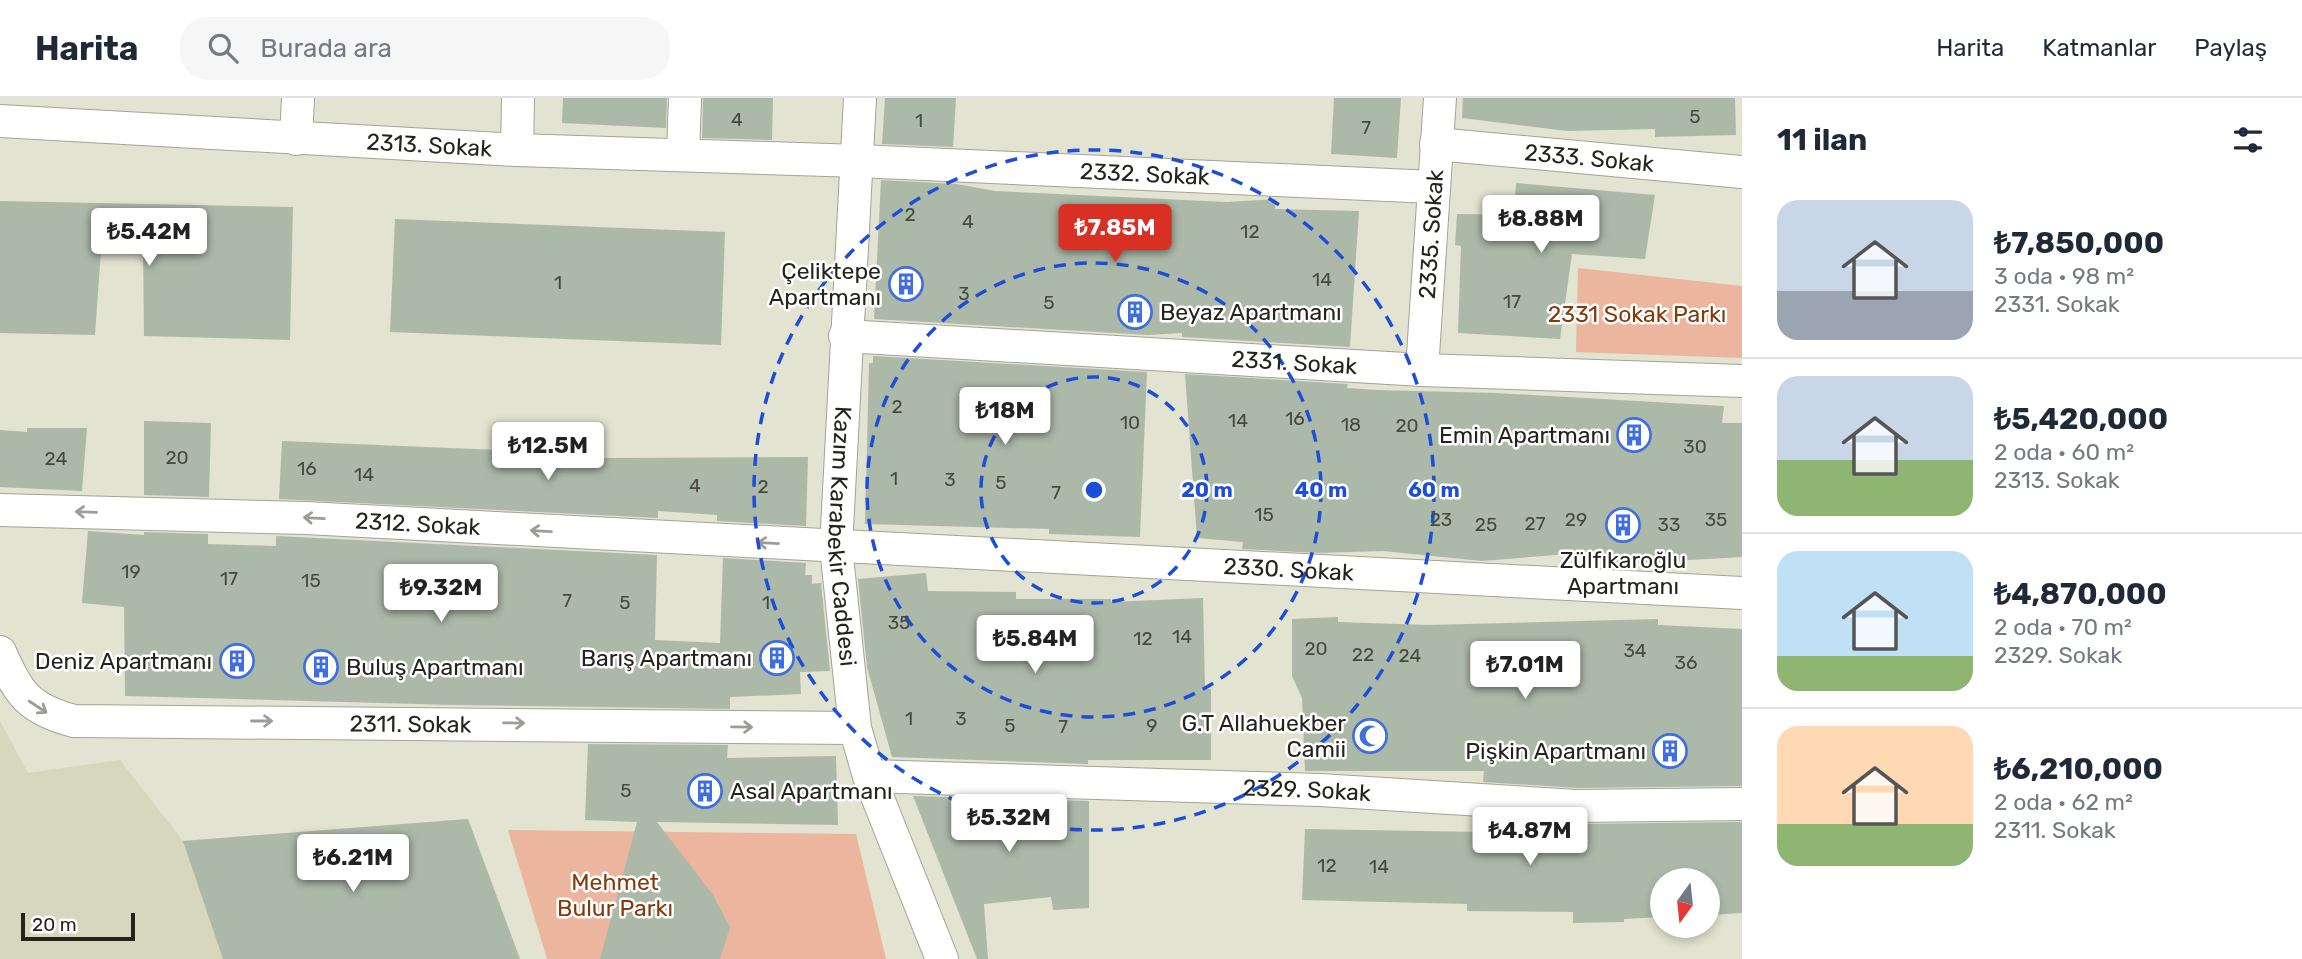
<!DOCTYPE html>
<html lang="tr">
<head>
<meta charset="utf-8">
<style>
	:root { --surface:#fff; --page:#f6f6f7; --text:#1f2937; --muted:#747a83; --line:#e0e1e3; --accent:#d93025 }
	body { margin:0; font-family:Rubik,sans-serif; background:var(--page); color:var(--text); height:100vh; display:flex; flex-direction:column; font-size:26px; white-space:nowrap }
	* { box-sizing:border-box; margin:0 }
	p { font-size:23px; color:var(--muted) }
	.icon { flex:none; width:38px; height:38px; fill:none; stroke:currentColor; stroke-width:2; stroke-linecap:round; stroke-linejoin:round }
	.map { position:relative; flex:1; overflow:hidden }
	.details { display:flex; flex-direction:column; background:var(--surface); width:560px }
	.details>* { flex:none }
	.needle { width:46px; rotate:195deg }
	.controls { position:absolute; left:1650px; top:770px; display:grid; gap:14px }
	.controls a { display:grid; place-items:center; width:70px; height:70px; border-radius:50%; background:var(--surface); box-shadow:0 4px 10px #0003; font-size:35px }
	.scale { position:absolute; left:21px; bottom:18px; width:114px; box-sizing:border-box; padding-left:7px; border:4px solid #24241d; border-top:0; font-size:19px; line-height:24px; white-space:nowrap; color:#24241d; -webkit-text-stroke:5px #fff; paint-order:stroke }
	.price { position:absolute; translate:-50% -60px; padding:0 16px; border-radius:7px; background:#fff; color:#222; font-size:23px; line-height:46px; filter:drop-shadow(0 2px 4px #0008) }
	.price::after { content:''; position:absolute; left:50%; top:42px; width:21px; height:16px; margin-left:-10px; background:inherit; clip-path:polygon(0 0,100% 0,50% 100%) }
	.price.active { background:var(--accent); color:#fff }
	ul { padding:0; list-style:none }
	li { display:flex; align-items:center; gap:21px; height:175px; padding:0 35px }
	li+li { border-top:2px solid var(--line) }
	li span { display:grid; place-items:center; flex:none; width:196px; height:140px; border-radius:21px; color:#555 }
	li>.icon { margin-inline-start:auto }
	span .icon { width:84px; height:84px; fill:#fffc; stroke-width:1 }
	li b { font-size:30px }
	h2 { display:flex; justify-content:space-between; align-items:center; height:84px; padding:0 35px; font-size:30px }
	header { display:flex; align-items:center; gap:42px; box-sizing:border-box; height:98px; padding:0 35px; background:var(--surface); border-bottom:2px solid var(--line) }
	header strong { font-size:33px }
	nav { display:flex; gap:38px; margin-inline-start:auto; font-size:24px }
	.search { width:490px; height:63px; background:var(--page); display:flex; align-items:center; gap:18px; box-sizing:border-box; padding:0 24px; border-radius:28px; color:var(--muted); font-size:26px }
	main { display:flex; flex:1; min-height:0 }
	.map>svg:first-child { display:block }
	.built { fill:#d6d7bc }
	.green { fill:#ebb69d }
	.building { fill:#acb9a9 }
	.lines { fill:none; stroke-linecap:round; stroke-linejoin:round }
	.minor-casing { stroke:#a3a492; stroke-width:34 }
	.minor { stroke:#fff; stroke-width:32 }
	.oneway { stroke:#9c9c99 }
	.ring { fill:none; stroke:#1d4ed8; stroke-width:3.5; stroke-dasharray:12 9 }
	.labels { text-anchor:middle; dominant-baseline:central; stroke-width:5; stroke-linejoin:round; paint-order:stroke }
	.number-label { font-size:19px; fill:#464940 }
	.street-label { font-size:23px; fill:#24241d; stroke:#fff }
	.poi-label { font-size:23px; fill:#24241d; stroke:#fff; text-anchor:end }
	.park-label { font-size:23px; fill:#833b0d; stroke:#fff }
	.centre { fill:#1d4ed8; stroke:#fff; stroke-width:3.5 }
	.ring-label { font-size:21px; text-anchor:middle; font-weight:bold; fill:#1d4ed8; stroke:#fff; stroke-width:5; stroke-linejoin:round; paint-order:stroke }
</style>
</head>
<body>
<header>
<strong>Harita</strong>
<div class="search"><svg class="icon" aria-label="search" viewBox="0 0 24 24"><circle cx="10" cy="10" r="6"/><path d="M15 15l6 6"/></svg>Burada ara</div>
<nav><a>Harita</a><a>Katmanlar</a><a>Paylaş</a></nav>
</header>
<main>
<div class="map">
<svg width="1742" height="861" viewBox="0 0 1742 861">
	<rect width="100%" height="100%" fill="#e2e3d0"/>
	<polygon class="built" points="0,623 28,675 120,662 183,743 468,721 520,861 0,861"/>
	<g class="green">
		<polygon points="1578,170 1742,188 1742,260 1576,254"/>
		<polygon points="508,732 856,736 886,861 547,861"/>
	</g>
	<g class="building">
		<polygon points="563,0 667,0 666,30 562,25"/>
		<polygon points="703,0 773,0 772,42 702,40"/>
		<polygon points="885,0 956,0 953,49 882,46"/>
		<polygon points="1334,0 1401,0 1397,60 1331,56"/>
		<polygon points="1463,0 1735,0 1736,37 1655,39 1655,31 1567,33 1462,20"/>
		<polygon points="881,82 957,86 995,93 1227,104 1276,101 1275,111 1359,113 1350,249 1182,239 1182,235 1148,237 874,221"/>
		<polygon points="1516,85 1655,97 1645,161 1572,156 1560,241 1458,235 1461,148 1455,147 1457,116 1514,117"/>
		<polygon points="0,103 293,109 290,242 144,238 143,140 102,138 95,237 0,235"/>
		<polygon points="395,121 725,134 721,247 390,234"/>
		<polygon points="873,258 1147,274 1140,439 1049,436 1049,431 865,426 869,265 873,265"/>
		<polygon points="1185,276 1348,286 1347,290 1377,292 1496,295 1724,308 1722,325 1742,325 1742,459 1605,467 1604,453 1482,463 1383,453 1319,455 1242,451 1243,444 1197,440"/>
		<polygon points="144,323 211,325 209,399 144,397"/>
		<polygon points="27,330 87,330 82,393 0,389 0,332 27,334"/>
		<polygon points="282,343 520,353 520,356 602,360 808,359 806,428 717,423 717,417 658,413 658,420 279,401"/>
		<polygon points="88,433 144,437 144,434 208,436 208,446 276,448 276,438 657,457 655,542 720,545 723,460 806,465 805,477 812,477 812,486 821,485 830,573 800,574 801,596 730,599 730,611 452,607 125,598 124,509 82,505"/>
		<polygon points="926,475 928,493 1016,494 1016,501 1111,501 1111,504 1203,500 1205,591 1211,591 1211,662 1088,662 1088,666 892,659 867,569 858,481"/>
		<polygon points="1338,519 1338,524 1428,527 1658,521 1658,527 1742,531 1742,688 1577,690 1483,684 1484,673 1305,673 1302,600 1292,578 1292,521"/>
		<polygon points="588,646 728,647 727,660 836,658 838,727 657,724 713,797 730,829 720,861 600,861 637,724 585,722"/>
		<polygon points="913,698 1089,703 1089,810 1053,812 1051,799 984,806 988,861 977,861"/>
		<polygon points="468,721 520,861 223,861 183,743"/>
		<polygon points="1482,721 1577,726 1742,724 1742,815 1708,817 1708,782 1662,782 1662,819 1624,821 1624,824 1573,825 1573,814 1467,813 1467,806 1302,802 1305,731 1482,734"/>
	</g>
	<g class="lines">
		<g class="minor-casing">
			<g id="minor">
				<path id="s1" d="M860 0 836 449 855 630 869 678 942 861"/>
				<path id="s2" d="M0 23 517 52 859 63 1433 89"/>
				<polyline points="296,41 298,0"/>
				<path id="s3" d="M1436 46 1742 74"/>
				<polyline points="517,52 518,0"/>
				<polyline points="683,57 685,0"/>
				<path id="s4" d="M845 238 1422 272 1742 283"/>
				<path id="s5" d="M1422 272 1440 0"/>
				<path id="s6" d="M0 412 306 420 1742 495"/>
				<path id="s7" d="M0 554C19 596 28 611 74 623L855 630"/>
				<path id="s8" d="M869 678 1320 692 1577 708 1742 706"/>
			</g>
		</g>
		<use href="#minor" class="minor"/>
	</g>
	<defs><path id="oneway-shaft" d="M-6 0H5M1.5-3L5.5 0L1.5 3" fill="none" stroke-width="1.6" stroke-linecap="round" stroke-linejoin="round" transform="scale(1.75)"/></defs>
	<g class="oneway">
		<use href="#oneway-shaft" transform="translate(86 414) rotate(-178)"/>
		<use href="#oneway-shaft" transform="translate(314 420) rotate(-177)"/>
		<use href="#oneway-shaft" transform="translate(541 433) rotate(-177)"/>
		<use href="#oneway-shaft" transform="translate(768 445) rotate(-177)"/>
		<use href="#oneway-shaft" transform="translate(38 609) rotate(33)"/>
		<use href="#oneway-shaft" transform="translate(262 623)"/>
		<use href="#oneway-shaft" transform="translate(514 625) rotate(1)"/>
		<use href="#oneway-shaft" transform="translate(742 629) rotate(1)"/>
	</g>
	<g class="ring">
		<circle cx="1094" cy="392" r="113"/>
		<circle cx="1094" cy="392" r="227"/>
		<circle cx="1094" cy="392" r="340"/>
	</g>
	<defs>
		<g id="building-ring" transform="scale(1.75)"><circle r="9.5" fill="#fff" stroke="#3f6edf" stroke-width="1.5"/><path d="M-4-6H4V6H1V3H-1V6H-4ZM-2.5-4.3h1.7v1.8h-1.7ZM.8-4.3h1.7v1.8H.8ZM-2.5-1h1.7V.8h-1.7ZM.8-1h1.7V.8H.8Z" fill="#3f6edf"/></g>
		<g id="mosque-ring" transform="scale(1.75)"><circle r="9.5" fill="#fff" stroke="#3f6edf" stroke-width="1.5"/><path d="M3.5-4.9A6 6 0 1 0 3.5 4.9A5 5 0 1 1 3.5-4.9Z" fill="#3f6edf"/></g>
	</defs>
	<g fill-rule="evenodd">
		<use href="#building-ring" x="906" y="186"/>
		<use href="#building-ring" x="1135" y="214"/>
		<use href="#building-ring" x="1634" y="337"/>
		<use href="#building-ring" x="1623" y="427"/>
		<use href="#building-ring" x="777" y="560"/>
		<use href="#building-ring" x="237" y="563"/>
		<use href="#building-ring" x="321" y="569"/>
		<use href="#mosque-ring" x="1370" y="638"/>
		<use href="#building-ring" x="1670" y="653"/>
		<use href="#building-ring" x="705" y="693"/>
	</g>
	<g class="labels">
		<g class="number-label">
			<text x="1695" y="18">5</text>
			<text x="737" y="21">4</text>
			<text x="919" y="22">1</text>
			<text x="1366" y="29">7</text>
			<text x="910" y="116">2</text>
			<text x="968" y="123">4</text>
			<text x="1250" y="133">12</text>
			<text x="1322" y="181">14</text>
			<text x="558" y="184">1</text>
			<text x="964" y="195">3</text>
			<text x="1512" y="203">17</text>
			<text x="1049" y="204">5</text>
			<text x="897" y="308">2</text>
			<text x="1295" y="320">16</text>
			<text x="1238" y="322">14</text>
			<text x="1130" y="324">10</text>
			<text x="1351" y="326">18</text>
			<text x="1407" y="327">20</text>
			<text x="1695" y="348">30</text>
			<text x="177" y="359">20</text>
			<text x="56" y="360">24</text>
			<text x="307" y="370">16</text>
			<text x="364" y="376">14</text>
			<text x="894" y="380">1</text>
			<text x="950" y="381">3</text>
			<text x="1001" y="384">5</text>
			<text x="695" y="387">4</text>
			<text x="763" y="388">2</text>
			<text x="1056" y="394">7</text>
			<text x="1264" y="416">15</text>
			<text x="1441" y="421">23</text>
			<text x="1576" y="421">29</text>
			<text x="1716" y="421">35</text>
			<text x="1535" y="425">27</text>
			<text x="1486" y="426">25</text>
			<text x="1669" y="426">33</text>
			<text x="131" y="473">19</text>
			<text x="229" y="480">17</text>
			<text x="311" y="482">15</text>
			<text x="567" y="502">7</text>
			<text x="625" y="504">5</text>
			<text x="766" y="504">1</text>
			<text x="899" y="524">35</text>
			<text x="1182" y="538">14</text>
			<text x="1143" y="540">12</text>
			<text x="1316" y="550">20</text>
			<text x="1635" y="552">34</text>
			<text x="1363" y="556">22</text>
			<text x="1410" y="557">24</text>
			<text x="1686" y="564">36</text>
			<text x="909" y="620">1</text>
			<text x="961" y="620">3</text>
			<text x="1010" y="627">5</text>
			<text x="1152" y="627">9</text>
			<text x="1063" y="628">7</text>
			<text x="626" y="692">5</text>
			<text x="1327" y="767">12</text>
			<text x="1379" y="768">14</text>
		</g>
		<g class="street-label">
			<text stroke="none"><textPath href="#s2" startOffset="430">2313. Sokak</textPath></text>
			<text stroke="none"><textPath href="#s3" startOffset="154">2333. Sokak</textPath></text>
			<text stroke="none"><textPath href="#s2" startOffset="1146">2332. Sokak</textPath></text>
			<text stroke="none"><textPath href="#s5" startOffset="136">2335. Sokak</textPath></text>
			<text stroke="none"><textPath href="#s4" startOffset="450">2331. Sokak</textPath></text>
			<text stroke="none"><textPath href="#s6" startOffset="418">2312. Sokak</textPath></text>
			<text stroke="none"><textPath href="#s1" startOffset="439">Kazım Karabekir Caddesi</textPath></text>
			<text stroke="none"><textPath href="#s6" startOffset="1290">2330. Sokak</textPath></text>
			<text stroke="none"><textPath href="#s7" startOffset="443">2311. Sokak</textPath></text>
			<text stroke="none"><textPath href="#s8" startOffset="438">2329. Sokak</textPath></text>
		</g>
		<g class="poi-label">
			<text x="881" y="173">Çeliktepe<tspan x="881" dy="26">Apartmanı</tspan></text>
			<text x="1160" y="214" text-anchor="start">Beyaz Apartmanı</text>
			<text x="1610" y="337">Emin Apartmanı</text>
			<text x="1623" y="462" text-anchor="middle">Zülfıkaroğlu<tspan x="1623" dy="26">Apartmanı</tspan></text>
			<text x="752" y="560">Barış Apartmanı</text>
			<text x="212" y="563">Deniz Apartmanı</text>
			<text x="346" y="569" text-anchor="start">Buluş Apartmanı</text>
			<text x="1346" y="625">G.T Allahuekber<tspan x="1346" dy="26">Camii</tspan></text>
			<text x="1646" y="653">Pişkin Apartmanı</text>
			<text x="730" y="693" text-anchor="start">Asal Apartmanı</text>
		</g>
		<g class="park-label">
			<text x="1637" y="216">2331 Sokak Parkı</text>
			<text x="615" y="784">Mehmet<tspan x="615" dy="26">Bulur Parkı</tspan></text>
		</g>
	</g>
	<circle cx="1094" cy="392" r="10" class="centre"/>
	<g class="ring-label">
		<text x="1207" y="399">20 m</text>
		<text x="1321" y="399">40 m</text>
		<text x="1434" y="399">60 m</text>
	</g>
</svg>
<div class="controls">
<a><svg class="needle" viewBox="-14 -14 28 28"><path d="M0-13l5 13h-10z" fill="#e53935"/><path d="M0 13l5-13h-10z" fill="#747a83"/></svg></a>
</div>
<div class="scale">20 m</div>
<b class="price" style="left:1541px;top:157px">₺8.88M</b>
<b class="price active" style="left:1115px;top:166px">₺7.85M</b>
<b class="price" style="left:149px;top:170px">₺5.42M</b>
<b class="price" style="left:1005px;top:349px">₺18M</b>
<b class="price" style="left:548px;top:384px">₺12.5M</b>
<b class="price" style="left:441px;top:526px">₺9.32M</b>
<b class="price" style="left:1035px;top:577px">₺5.84M</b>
<b class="price" style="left:1525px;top:603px">₺7.01M</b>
<b class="price" style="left:1009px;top:756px">₺5.32M</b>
<b class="price" style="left:1530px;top:769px">₺4.87M</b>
<b class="price" style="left:353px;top:796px">₺6.21M</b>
</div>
<section class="details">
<h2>11 ilan<svg class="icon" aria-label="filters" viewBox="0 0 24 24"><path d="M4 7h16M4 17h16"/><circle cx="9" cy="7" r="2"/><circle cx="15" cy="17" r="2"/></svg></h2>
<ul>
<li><span style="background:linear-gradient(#c9d6e8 65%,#9aa5b1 0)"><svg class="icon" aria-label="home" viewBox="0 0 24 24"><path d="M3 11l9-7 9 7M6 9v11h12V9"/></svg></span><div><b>₺7,850,000</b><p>3 oda · 98 m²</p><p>2331. Sokak</p></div></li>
<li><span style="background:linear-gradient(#c9d6e8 60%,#8fb573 0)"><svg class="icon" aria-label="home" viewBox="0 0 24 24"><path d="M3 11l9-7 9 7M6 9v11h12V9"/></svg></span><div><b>₺5,420,000</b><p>2 oda · 60 m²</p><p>2313. Sokak</p></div></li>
<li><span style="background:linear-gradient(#bfe0f5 75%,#8fb573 0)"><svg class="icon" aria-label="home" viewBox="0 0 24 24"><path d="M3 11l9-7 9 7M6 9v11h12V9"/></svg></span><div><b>₺4,870,000</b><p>2 oda · 70 m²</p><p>2329. Sokak</p></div></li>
<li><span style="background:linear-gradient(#ffd9b3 70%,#8fb573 0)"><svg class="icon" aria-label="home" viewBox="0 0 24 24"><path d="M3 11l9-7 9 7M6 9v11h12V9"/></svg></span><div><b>₺6,210,000</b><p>2 oda · 62 m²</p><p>2311. Sokak</p></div></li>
</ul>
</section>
</main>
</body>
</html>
